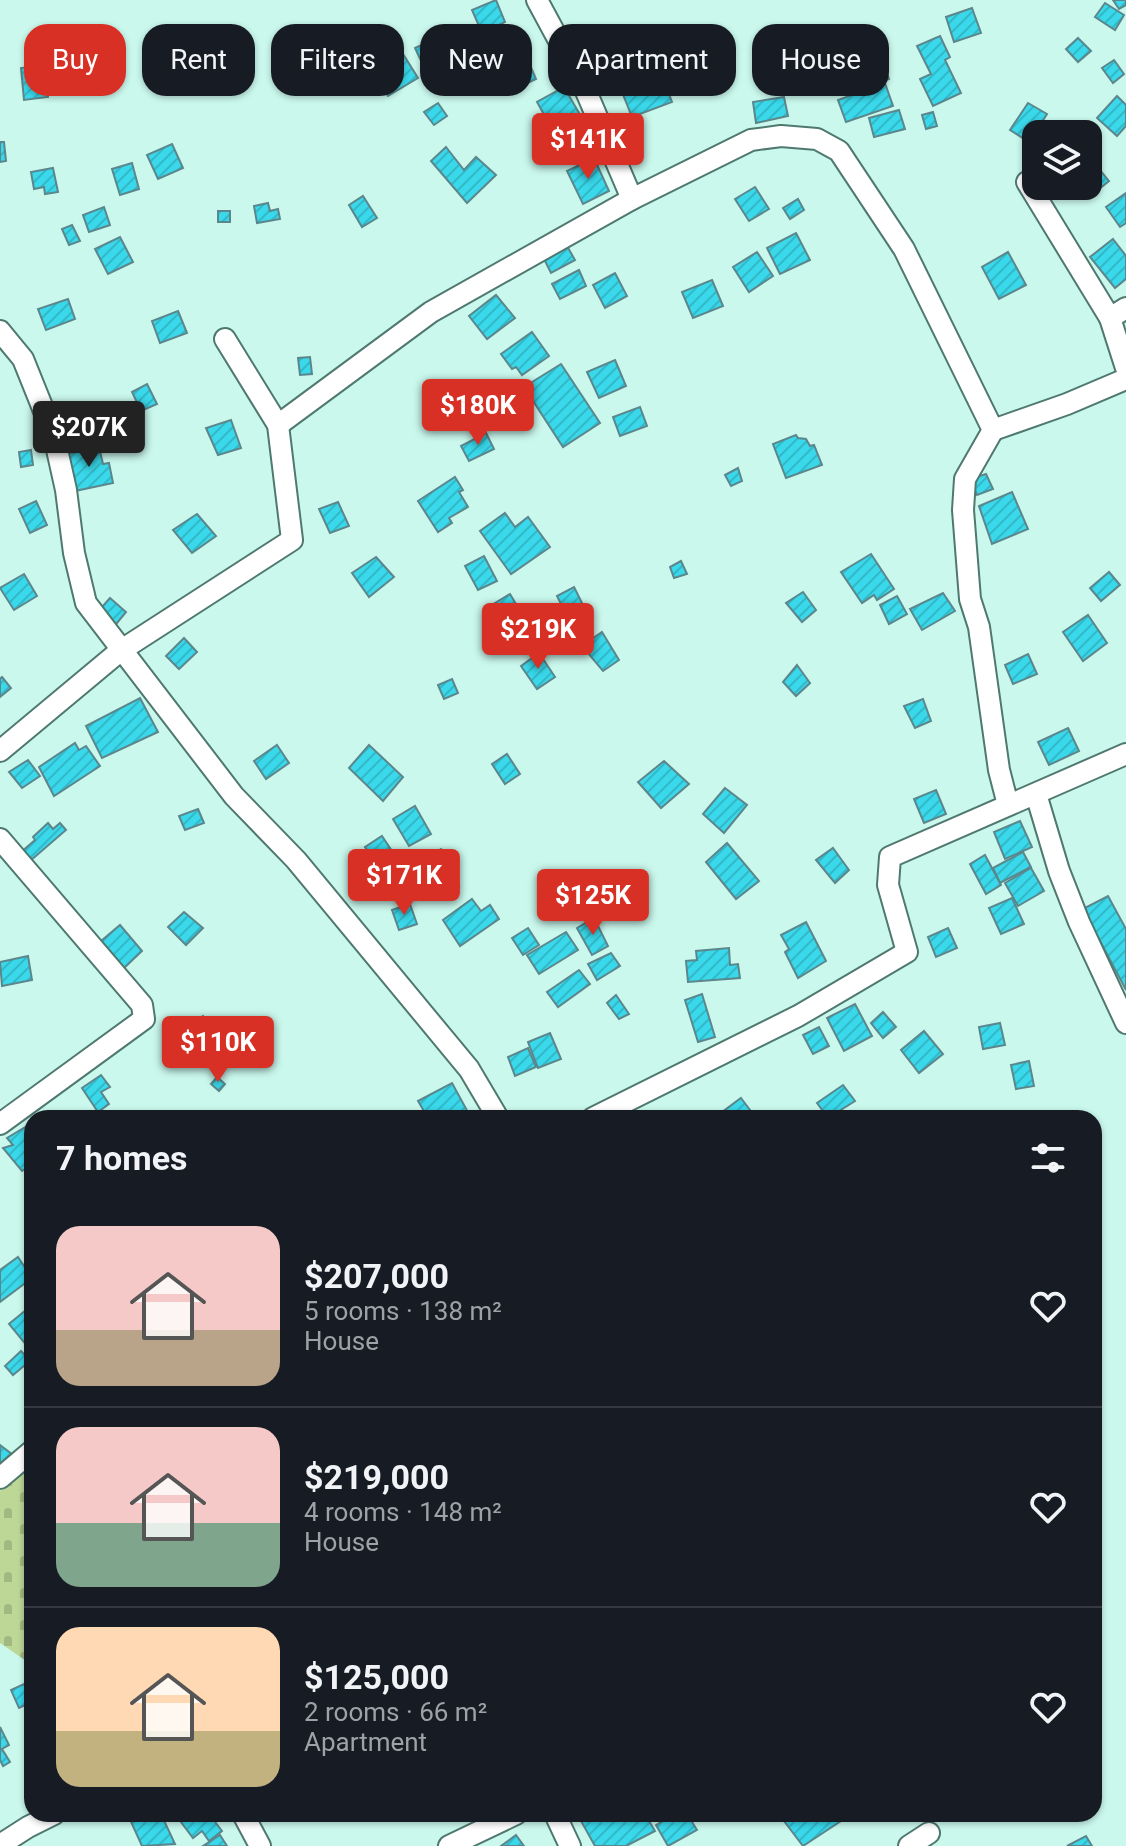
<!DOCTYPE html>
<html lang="en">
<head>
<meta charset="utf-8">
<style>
	:root { --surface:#171b24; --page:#20242c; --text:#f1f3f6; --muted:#9ea1a6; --line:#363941; --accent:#d93025 }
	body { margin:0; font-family:Roboto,sans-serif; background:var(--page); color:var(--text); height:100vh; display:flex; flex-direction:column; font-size:30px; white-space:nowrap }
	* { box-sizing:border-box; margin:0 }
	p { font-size:26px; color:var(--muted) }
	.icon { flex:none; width:44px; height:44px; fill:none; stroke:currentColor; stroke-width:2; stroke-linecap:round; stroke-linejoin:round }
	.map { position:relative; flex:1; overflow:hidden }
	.side { position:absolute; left:24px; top:1110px; width:1078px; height:712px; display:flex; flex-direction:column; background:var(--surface); border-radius:24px; box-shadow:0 2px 6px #0004 }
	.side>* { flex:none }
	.hud { position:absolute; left:24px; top:24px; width:1078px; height:72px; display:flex; gap:16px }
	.fabs { position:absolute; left:1022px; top:120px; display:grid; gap:16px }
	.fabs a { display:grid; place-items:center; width:80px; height:80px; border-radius:16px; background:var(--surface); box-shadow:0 2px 6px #0004; font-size:40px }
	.price { position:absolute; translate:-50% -68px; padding:0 18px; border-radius:8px; background:var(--accent); color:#fff; font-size:26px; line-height:52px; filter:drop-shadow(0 2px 4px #0008) }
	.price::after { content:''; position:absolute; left:50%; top:48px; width:24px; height:18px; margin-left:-12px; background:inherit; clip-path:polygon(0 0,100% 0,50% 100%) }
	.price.active { background:#222; color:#fff }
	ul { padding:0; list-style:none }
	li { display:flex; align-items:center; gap:24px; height:200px; padding:0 32px }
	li+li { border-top:2px solid var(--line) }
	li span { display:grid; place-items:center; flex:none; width:224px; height:160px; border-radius:24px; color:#555 }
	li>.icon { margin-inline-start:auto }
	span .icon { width:96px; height:96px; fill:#fffc; stroke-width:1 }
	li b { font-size:34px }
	h2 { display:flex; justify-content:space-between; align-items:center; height:96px; padding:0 32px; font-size:34px }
	.chip { padding:0 28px; border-radius:24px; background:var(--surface); box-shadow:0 2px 6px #0004; font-size:28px; line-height:72px }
	.chip.active { background:var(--accent); color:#fff }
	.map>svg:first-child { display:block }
	.cemetery { fill:url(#cemetery-stones) }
	.building { fill:url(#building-hatch); stroke:#5b878c; stroke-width:2 }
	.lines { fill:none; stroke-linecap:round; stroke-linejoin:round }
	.minor-casing { stroke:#4f786f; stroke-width:24 }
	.minor { stroke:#fff; stroke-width:20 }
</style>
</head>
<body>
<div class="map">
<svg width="1126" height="1846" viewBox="0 0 1126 1846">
	<defs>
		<pattern id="cemetery-stones" width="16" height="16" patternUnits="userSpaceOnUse" patternTransform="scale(2)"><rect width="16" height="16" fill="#bcd796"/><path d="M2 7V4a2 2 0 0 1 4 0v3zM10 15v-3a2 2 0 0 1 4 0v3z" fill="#a1b981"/></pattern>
		<pattern id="building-hatch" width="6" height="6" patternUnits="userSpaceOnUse" patternTransform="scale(2)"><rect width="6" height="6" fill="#39d8ea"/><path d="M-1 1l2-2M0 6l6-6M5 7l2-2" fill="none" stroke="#32b9c9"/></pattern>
	</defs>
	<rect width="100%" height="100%" fill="#caf8ed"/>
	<polygon class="cemetery" points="29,1467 32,1471 32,1665 0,1643 0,1491"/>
	<g class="building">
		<polygon points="496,0 505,22 482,33 472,10"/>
		<polygon points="1113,0 1126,0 1126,5 1119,9"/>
		<polygon points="1105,3 1124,15 1115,30 1095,17"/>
		<polygon points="972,8 981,33 954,42 946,17"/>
		<polygon points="869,30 889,79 868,88 847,40"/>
		<polygon points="443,35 457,65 429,78 415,48"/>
		<polygon points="940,36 950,57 945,60 961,93 933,106 920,79 931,74 917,46"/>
		<polygon points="373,37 384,55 398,46 418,78 388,96 357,47"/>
		<polygon points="1078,38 1091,51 1078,62 1066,49"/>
		<polygon points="527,58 536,79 507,93 497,72"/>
		<polygon points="1114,60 1124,74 1113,83 1102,68"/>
		<polygon points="651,63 656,75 661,73 672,102 632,117 616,77"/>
		<polygon points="44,65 48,97 24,100 21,68"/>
		<polygon points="885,83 893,106 846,122 838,100"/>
		<polygon points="564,87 579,113 552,129 537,102"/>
		<polygon points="1117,96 1126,105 1126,126 1117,136 1097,118"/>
		<polygon points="784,97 788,116 756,123 753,102"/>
		<polygon points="438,103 447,116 434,125 424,112"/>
		<polygon points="1028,103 1047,114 1029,142 1010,130"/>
		<polygon points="899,110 905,129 874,137 869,118"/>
		<polygon points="933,112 937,126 926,129 922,115"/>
		<polygon points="0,142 4,142 6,161 0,162"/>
		<polygon points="172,144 183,168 158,179 147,155"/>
		<polygon points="1036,145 1036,165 1033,167 1023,155"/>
		<polygon points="446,147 464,170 476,157 496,175 467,203 431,161"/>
		<polygon points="594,158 609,191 583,204 567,171"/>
		<polygon points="132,163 139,189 120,195 112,169"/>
		<polygon points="1095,164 1109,181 1090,196 1082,186 1088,186 1088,170"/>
		<polygon points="53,168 58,192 45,194 44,187 34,189 31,172"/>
		<polygon points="755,187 769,209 749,221 735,199"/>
		<polygon points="1126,193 1126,223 1120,227 1106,207"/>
		<polygon points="363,196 377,218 362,227 349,205"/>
		<polygon points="798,199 804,210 790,219 783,208"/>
		<polygon points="268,203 270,211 278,209 280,219 257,223 254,206"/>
		<polygon points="104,207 110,225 89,232 83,215"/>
		<rect x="218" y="211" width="12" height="11"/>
		<polygon points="72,225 80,241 69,245 62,229"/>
		<polygon points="796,233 810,260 780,274 767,248"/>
		<polygon points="120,237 133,262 108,274 95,249"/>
		<polygon points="563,239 575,260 551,273 540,251"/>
		<polygon points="1113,239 1126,256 1126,279 1115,288 1090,257"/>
		<polygon points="757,252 773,276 749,292 733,267"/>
		<polygon points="1008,252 1026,285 999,299 982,267"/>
		<polygon points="579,270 586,286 560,299 552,284"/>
		<polygon points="615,273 627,296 605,308 593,285"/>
		<polygon points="712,280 723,306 693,318 682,292"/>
		<polygon points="496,295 515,318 487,339 469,316"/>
		<polygon points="68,299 75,319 46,330 38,309"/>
		<polygon points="178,311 187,333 160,343 152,321"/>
		<polygon points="532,332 549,356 522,375 516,367 512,369 501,354"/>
		<polygon points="310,357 312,374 300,375 298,358"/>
		<polygon points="615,360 626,386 599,398 587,372"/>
		<polygon points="561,364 600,423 563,447 524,387"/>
		<polygon points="147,384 157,404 141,411 132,392"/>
		<polygon points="640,407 647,426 620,436 613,417"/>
		<polygon points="231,420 241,448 218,455 206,428"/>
		<polygon points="486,433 494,449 469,461 461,446"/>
		<polygon points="796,435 798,438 806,439 810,446 814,445 822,465 786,478 773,444"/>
		<polygon points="99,447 103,464 109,463 113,483 75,491 67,454"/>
		<polygon points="31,450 33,465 21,467 19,452"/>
		<polygon points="738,468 742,481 731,486 725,475"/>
		<polygon points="986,474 993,489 977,495 970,479"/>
		<polygon points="455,477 463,490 459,492 468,507 449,518 452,523 438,532 418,501"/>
		<polygon points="1012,492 1028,529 992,544 979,506"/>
		<polygon points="36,501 47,525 30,533 19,509"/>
		<polygon points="338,502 349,526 330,533 319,509"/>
		<polygon points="505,513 515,527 528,517 550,547 511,574 480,531"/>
		<polygon points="197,514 216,536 192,553 173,530"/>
		<polygon points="871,554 894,589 877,600 874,595 862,603 841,572"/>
		<polygon points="484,556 497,581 478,590 465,566"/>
		<polygon points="376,557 394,577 369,597 352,573"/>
		<polygon points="681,561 687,574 674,578 670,567"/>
		<polygon points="1109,572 1120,585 1101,601 1090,588"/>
		<polygon points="24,574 37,596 14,610 0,588"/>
		<polygon points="574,587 585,609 568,618 557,596"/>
		<polygon points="803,592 816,610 802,622 786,603"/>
		<polygon points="943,593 955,611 922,630 910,609"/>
		<polygon points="510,594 519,609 523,607 540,634 527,642 523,635 511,642 490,606"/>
		<polygon points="897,596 907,614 889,624 880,605"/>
		<polygon points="110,598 126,612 112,629 95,615"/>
		<polygon points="1088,615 1107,643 1083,661 1063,632"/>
		<polygon points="602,632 619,660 603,671 582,646"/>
		<polygon points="184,638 197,652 179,669 166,656"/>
		<polygon points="539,653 555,677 537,689 521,666"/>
		<polygon points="1028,654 1037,674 1013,684 1005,665"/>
		<polygon points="797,665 810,683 796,696 783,682"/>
		<polygon points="2,677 11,688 0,697 0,679"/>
		<polygon points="452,679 458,693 444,699 438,685"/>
		<polygon points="140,698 158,732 102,758 86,726"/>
		<polygon points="923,699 931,721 915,728 904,706"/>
		<polygon points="1068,728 1079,751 1049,765 1038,742"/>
		<polygon points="75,743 79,750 86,746 100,766 54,796 39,767"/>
		<polygon points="277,745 289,763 266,779 254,761"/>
		<polygon points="369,745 403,777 383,801 349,768"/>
		<polygon points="507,754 520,774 505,784 492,764"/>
		<polygon points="28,760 40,776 22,788 9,772"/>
		<polygon points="664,761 689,784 661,808 638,782"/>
		<polygon points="725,788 747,805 724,833 703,814"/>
		<polygon points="936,790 946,814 924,823 914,799"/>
		<polygon points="415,806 431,834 409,846 393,819"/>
		<polygon points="198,809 204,823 185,830 179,816"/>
		<polygon points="1020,821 1032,847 1005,859 994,832"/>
		<polygon points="48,823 53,829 60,823 66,830 29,862 20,853 35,840 33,837"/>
		<polygon points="382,836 394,854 378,866 365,847"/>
		<polygon points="727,843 759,881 736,899 706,862"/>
		<polygon points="833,848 849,870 835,883 816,860"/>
		<polygon points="441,849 452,863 447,867 459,886 437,899 414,866"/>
		<polygon points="1023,852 1031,867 1000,883 993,868"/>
		<polygon points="985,855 1001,885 986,894 970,864"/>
		<polygon points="1031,868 1044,891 1018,906 1005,883"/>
		<polygon points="575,876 582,893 572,898 563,882"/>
		<polygon points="1108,896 1126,929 1126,990 1083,909"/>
		<polygon points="1012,898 1024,924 1001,934 989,908"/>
		<polygon points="472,899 481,911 490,905 499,919 460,946 443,920"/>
		<polygon points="410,904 417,924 399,930 392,910"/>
		<polygon points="184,912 203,928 186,945 168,927"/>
		<polygon points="594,918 608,946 592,955 577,928"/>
		<polygon points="806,922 826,961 798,978 785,952 789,949 781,935"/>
		<polygon points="120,925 142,951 122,970 100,942"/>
		<polygon points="528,928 539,945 523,955 512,938"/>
		<polygon points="948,928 957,948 936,957 928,937"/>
		<polygon points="566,932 578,950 539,974 527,955"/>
		<polygon points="729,948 730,965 738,964 740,978 688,982 686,961 697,960 696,951"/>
		<polygon points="611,953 620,966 597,980 588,964"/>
		<polygon points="28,956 32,980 2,986 0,962"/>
		<polygon points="579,970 590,984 558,1007 547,992"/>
		<polygon points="702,994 715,1037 698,1042 685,1000"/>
		<polygon points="616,995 629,1014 619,1019 607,1003"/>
		<polygon points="855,1004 872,1036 844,1051 827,1018"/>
		<polygon points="883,1012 896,1027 883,1038 871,1023"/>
		<polygon points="203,1016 222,1040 201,1057 182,1032"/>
		<polygon points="170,1021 188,1043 181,1049 163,1026"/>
		<polygon points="1000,1023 1005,1045 983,1049 979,1027"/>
		<polygon points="819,1027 829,1046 813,1054 803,1035"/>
		<polygon points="924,1031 943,1054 919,1073 901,1050"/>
		<polygon points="550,1033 561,1059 538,1068 528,1042"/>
		<polygon points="528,1048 536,1067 515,1076 508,1057"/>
		<polygon points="1029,1061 1034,1086 1016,1089 1011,1065"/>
		<polygon points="101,1075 110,1087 101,1092 109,1104 98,1112 82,1088"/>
		<polygon points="217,1077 225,1084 219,1091 211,1084"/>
		<polygon points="452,1083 470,1116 428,1118 418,1101"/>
		<polygon points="843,1085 855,1101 828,1118 817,1103"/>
		<polygon points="741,1098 756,1118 720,1118 718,1115"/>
		<polygon points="27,1126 32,1132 32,1164 22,1171 3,1148 13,1145 7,1138"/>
		<polygon points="18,1257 32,1278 0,1302 0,1270"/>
		<polygon points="32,1305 32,1352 9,1324"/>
		<polygon points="21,1351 30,1361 13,1375 5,1366"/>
		<polygon points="0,1445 13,1455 4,1466 0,1463"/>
		<polygon points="24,1684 32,1702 19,1708 11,1690"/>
		<polygon points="0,1727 9,1745 2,1749 10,1762 3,1766 0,1760"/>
		<polygon points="122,1814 161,1814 175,1844 142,1846 128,1815 123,1817"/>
		<polygon points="175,1814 209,1814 222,1831 209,1841 202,1831 193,1838"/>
		<polygon points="595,1814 645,1814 655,1831 626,1846 595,1846 581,1821"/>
		<polygon points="675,1814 687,1814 697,1830 668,1846 656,1825"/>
		<polygon points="793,1814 836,1814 841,1821 803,1846 784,1821"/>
		<polygon points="220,1835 227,1846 203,1846"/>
		<polygon points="516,1835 524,1846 501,1846"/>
		<polygon points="1086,1836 1092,1846 1067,1846"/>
	</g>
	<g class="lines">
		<g class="minor-casing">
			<g id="minor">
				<polyline points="537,0 585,89 632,199"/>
				<polyline points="1027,182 1110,318"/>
				<polyline points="1126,308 1110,318 1126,368"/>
				<polyline points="0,331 23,359 54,436 66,490 74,553 86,603 234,796 296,860 469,1069 498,1118"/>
				<polyline points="278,425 431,312 632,199 751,140 781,136 817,139 839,151 904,249 993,430 965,479 963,510 970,599 979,627 999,770 1008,805"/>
				<polyline points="993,430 1067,404 1126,379"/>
				<polyline points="0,751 120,651 292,540 278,425 225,339"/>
				<polyline points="1036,794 1059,871 1079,922 1126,1023"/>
				<polyline points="0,839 142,1005 144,1019 0,1124"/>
				<polyline points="593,1118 798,1016 907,952 888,885 890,857 1126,754"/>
				<polyline points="0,1478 32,1451"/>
				<polyline points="243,1814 260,1846"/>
				<polyline points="555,1814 570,1846"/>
				<polyline points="0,1845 28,1827 54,1814"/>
				<polyline points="449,1846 516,1814"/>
				<polyline points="909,1846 929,1833"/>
			</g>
		</g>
		<use href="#minor" class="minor"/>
	</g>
</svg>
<div class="fabs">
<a><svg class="icon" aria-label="layers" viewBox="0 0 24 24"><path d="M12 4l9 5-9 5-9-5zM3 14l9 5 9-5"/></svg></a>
</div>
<b class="price" style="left:588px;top:181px">$141K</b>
<b class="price" style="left:478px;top:447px">$180K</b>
<b class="price active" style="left:89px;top:469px">$207K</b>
<b class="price" style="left:538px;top:671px">$219K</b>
<b class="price" style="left:404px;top:917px">$171K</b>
<b class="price" style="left:593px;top:937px">$125K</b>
<b class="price" style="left:218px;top:1084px">$110K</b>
<div class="hud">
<a class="chip active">Buy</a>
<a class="chip">Rent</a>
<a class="chip">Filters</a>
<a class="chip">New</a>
<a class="chip">Apartment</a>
<a class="chip">House</a>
</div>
<section class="side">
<h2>7 homes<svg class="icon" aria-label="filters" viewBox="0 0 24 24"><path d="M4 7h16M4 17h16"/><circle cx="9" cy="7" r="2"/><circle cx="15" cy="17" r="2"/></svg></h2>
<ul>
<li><span style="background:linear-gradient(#f6c9c9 65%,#b9a48a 0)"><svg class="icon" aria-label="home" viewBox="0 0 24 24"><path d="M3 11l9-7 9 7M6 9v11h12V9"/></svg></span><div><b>$207,000</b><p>5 rooms · 138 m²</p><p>House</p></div><svg class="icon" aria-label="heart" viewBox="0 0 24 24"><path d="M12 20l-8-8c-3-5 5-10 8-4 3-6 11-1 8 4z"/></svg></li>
<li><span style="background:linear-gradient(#f6c9c9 60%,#7fa58c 0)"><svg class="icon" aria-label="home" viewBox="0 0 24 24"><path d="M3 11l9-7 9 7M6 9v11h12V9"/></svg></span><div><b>$219,000</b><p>4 rooms · 148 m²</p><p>House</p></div><svg class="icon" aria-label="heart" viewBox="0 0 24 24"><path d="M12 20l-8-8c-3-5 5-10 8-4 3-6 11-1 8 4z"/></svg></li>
<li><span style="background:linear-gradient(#ffd9b3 65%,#c2b280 0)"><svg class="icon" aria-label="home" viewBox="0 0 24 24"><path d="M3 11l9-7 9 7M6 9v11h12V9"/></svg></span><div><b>$125,000</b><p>2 rooms · 66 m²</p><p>Apartment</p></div><svg class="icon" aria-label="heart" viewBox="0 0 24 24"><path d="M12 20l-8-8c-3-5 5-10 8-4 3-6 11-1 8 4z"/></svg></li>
</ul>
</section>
</div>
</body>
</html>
